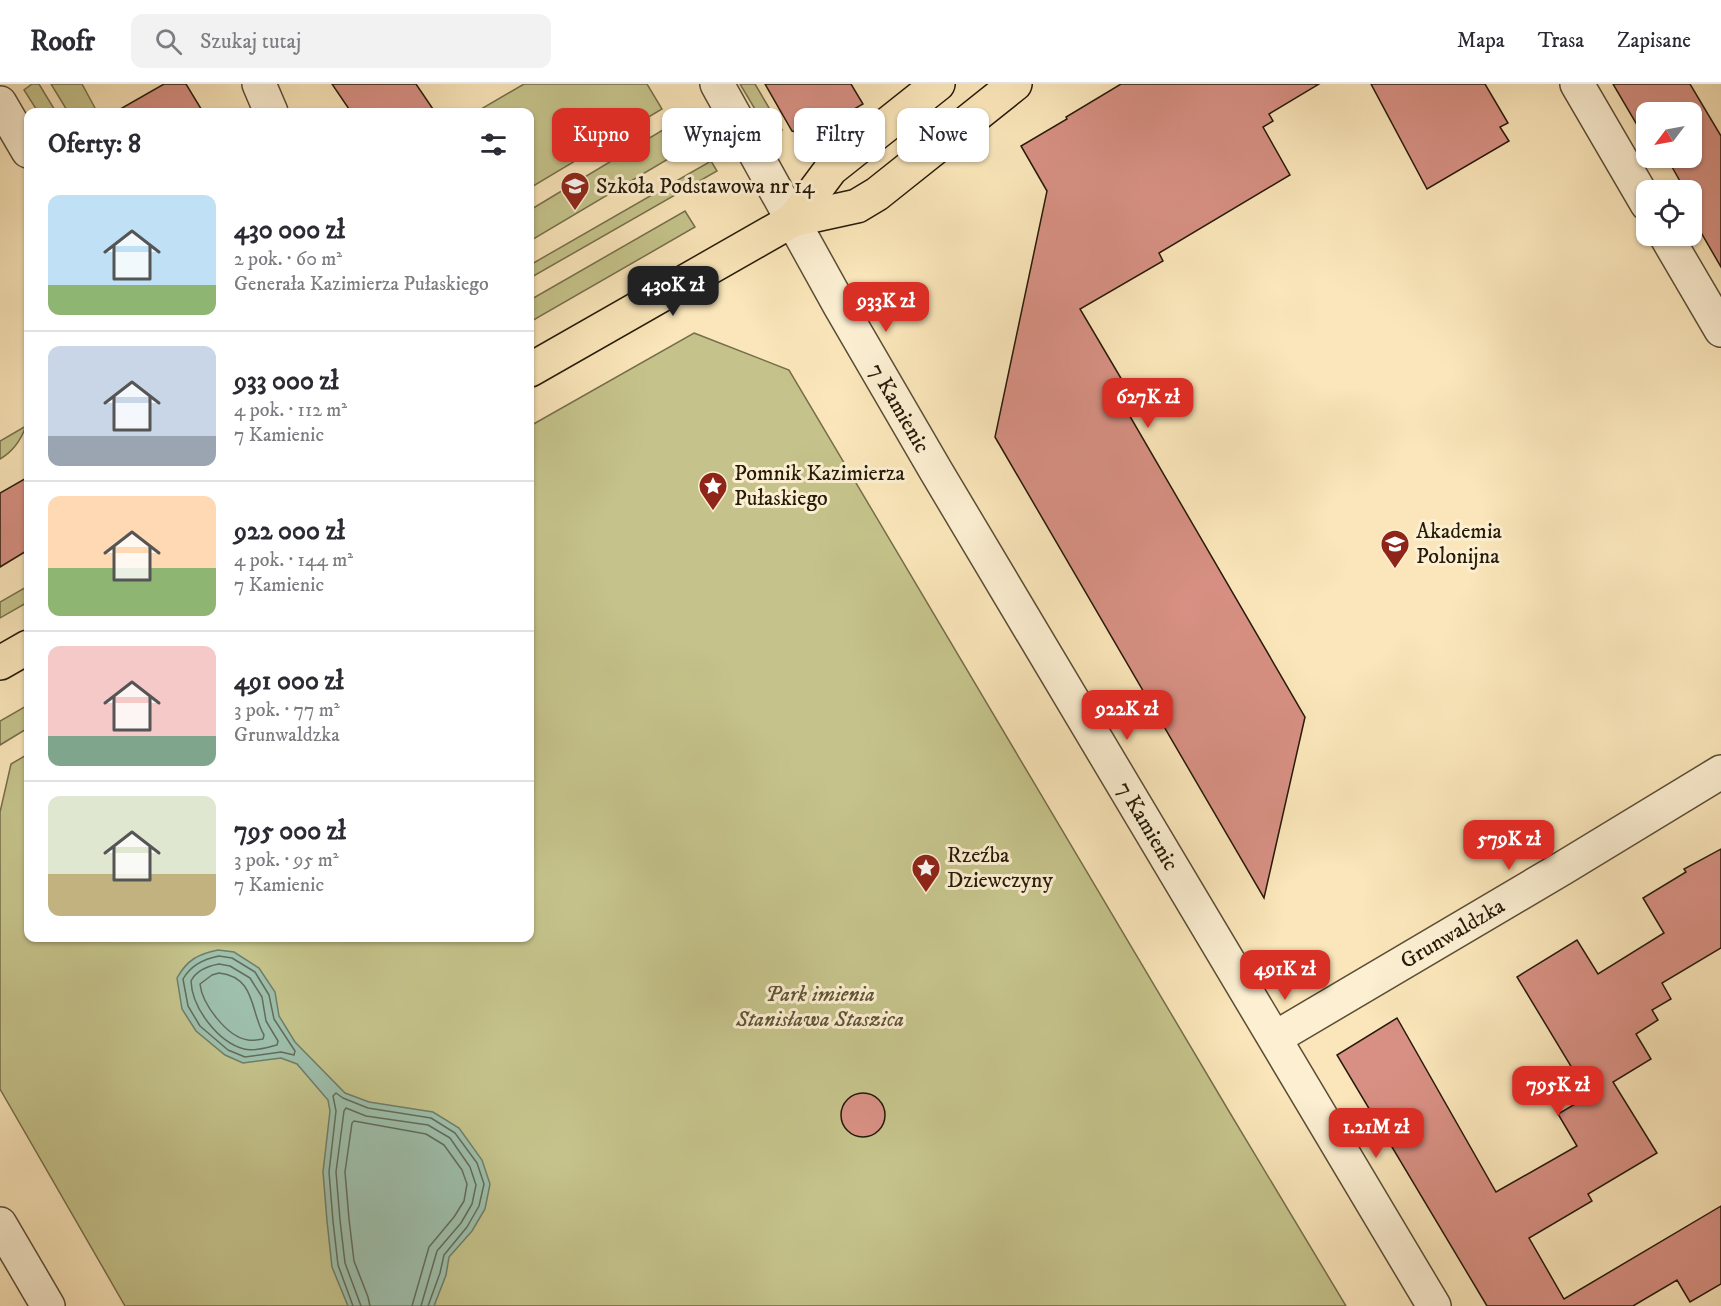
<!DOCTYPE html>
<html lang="pl">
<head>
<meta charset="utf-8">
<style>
	:root { --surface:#fff; --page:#f2f2f3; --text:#2b2b33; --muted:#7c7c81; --line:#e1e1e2; --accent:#d93025 }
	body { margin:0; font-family:"IM FELL DW Pica",serif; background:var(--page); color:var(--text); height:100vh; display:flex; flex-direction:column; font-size:22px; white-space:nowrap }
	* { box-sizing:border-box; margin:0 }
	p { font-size:20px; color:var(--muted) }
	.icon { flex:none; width:33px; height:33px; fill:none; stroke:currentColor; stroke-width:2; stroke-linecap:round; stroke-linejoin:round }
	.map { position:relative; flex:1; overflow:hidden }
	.panel { position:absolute; left:24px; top:24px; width:510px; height:834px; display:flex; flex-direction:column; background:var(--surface); border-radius:12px; box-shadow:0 2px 4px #0004 }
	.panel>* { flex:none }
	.top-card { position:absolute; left:552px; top:24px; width:570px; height:54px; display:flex; gap:12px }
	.needle { width:39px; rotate:238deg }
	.controls { position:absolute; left:1636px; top:18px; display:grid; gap:12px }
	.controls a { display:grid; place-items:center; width:66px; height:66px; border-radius:12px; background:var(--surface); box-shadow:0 2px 4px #0004; font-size:30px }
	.price { position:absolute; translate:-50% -51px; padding:0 14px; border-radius:12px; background:var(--accent); color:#fff; font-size:20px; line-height:39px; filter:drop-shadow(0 2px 3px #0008) }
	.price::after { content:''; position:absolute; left:50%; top:36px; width:18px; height:14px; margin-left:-9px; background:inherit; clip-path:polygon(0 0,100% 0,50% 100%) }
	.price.current { background:#222; color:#fff }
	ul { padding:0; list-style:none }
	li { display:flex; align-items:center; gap:18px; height:150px; padding:0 24px }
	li+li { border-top:2px solid var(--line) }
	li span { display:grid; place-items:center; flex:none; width:168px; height:120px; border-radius:12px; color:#555 }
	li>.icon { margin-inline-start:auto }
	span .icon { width:72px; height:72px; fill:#fffc; stroke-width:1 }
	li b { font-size:26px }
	h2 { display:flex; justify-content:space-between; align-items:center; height:72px; padding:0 24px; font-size:26px }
	.tag { padding:0 21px; border-radius:12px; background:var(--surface); box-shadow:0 2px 4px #0004; font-size:21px; line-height:54px }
	.tag.current { background:var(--accent); color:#fff }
	header { display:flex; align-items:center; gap:36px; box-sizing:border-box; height:84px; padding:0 30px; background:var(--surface); border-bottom:2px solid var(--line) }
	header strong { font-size:28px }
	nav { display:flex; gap:33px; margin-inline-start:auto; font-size:21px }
	.search { width:420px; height:54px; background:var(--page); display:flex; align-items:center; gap:15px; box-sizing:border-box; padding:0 21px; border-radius:12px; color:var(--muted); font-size:22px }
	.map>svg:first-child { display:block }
	.green { fill:#c5c38b; stroke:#766e4a; stroke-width:1.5 }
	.water { fill:#9ec0ad; stroke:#6e7e6b; stroke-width:1.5 }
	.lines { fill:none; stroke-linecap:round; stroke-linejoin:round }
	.shore { stroke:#626d5b; stroke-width:1.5 }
	.building { fill:#d79083; stroke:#261a09; stroke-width:1.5 }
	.minor-casing { stroke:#5b4d35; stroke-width:36 }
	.major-casing { stroke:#261a09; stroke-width:36 }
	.minor { stroke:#fcefd2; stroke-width:33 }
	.major { stroke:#fae6ba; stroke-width:33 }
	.labels { text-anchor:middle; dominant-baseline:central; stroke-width:6; stroke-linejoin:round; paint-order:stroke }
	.poi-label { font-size:22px; fill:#261a09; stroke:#fcefd2; text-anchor:start }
	.street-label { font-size:22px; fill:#261a09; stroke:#fcefd2 }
	.park-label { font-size:22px; font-style:italic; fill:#5e5536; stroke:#fcefd2 }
</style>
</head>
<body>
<header>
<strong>Roofr</strong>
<div class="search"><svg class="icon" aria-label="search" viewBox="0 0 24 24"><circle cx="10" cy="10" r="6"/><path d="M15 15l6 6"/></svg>Szukaj tutaj</div>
<nav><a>Mapa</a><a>Trasa</a><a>Zapisane</a></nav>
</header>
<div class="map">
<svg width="1721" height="1222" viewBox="0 0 1721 1222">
	<rect width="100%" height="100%" fill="#fae6ba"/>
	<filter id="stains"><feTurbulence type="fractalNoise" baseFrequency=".00333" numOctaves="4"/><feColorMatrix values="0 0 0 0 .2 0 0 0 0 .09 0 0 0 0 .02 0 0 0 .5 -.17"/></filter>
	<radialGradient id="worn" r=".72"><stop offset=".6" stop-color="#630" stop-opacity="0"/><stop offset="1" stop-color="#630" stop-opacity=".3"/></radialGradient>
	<g class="green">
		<polygon points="32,0 39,0 56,28 38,28 24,6"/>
		<polygon points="51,0 82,0 95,24 94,28 68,28"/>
		<polygon points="524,0 647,0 662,25 530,104 530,28 476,28"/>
		<polygon points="740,0 755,0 782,46 771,52"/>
		<polygon points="671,41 685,65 530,157 530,126"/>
		<polygon points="711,77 717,87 530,194 530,181"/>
		<polygon points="685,127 695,143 530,238 530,216"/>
		<polygon points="694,249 789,286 1230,1029 1346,1222 125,1222 0,1005 0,728 11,680 28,670 28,854 530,854 530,342"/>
		<path d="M26 342C21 356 14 367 0 375V357Z"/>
		<polygon points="28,502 28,518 0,534 0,518"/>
		<polygon points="28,621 28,644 0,661 0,637"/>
	</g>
	<path class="water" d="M218 866 234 868 259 884 275 908 279 932 295 958 345 1009 369 1018 433 1028 459 1044 482 1076 490 1100 485 1125 472 1147 449 1173 446 1191 434 1222H348L332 1183 327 1137 323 1088 330 1027 328 1016 297 980 281 974 243 979 225 971 196 947 182 925 177 894C187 876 198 870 218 866Z"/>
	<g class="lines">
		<g class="shore">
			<path d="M219 872 232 874 255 888 269 911 274 935 295 967 294 971 281 968 245 973 228 966 200 942 188 922 183 895C191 881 203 875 219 872Z"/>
			<path d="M219 880 230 882 250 894 262 913 266 937 278 957 277 961C268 963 254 968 244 965 218 958 192 924 191 897 196 887 208 882 219 880Z"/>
			<path d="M219 889C256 893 250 927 264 951L263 955C258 956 253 957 248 956 227 953 202 920 200 900L212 891Z"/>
			<polyline points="353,1222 338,1181 333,1137 329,1088 336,1027 333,1012 336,1009 343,1014 368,1024 431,1034 455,1049 477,1079 484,1100 479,1122 467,1143 444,1171 440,1189 428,1222"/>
			<polyline points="361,1222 345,1179 340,1136 336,1088 344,1027 346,1024 366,1032 428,1041 450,1054 470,1083 476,1101 472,1120 461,1139 437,1167 421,1222"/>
			<polyline points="370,1222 368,1213 354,1177 349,1135 345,1088 352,1039 354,1037 426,1050 444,1061 462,1086 467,1100 464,1117 454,1133 429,1163 412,1222"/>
		</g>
	</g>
	<g class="building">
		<polygon points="164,0 186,0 203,28 115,28"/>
		<polygon points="332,0 416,0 435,28 351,28"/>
		<polygon points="765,0 851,0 863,20 809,51 792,47"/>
		<polygon points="1121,0 1319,0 1269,30 1273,37 1263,43 1290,91 1159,169 1163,177 1080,225 1138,323 1128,329 1305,633 1264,814 995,353 1047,107 1021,62 1067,35 1066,33"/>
		<polygon points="1371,0 1485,0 1508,39 1500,43 1509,57 1427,105"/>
		<polygon points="1613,0 1690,0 1721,52 1721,183 1692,133 1692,106 1685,106 1667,74 1692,74 1692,28 1647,28 1647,41 1640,46"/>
		<polygon points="28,393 28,466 0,483 0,409"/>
		<polygon points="1721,765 1721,864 1662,899 1671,915 1652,926 1658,936 1636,950 1651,975 1613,998 1657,1069 1588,1110 1592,1117 1529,1154 1564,1215 1721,1122 1721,1200 1690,1218 1677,1196 1633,1222 1487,1222 1337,971 1397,934 1496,1108 1577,1062 1558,1030 1589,1012 1517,893 1577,856 1598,890 1664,849 1643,814 1686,788 1684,785"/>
		<circle cx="863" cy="1031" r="22"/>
	</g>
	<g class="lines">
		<g class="minor-casing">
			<g id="minor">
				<polyline points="259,0 271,28"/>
				<path id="s1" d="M717 0 840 222 936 387 1434 1222"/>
				<polyline points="1577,0 1647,120"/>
				<polyline points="0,19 28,67"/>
				<polyline points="1666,152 1721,246"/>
				<path id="s2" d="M1275 954 1563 784 1721 688"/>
				<polyline points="0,1140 48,1222"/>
			</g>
		</g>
		<g class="major-casing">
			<g id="major">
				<polyline points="793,136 831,85 938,0"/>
				<polyline points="530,286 793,136 857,122 877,110 1015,0"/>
				<polyline points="0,579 28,563"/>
			</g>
		</g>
		<use href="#minor" class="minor"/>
		<use href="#major" class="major"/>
	</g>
	<defs>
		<g id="school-pin" transform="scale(1.5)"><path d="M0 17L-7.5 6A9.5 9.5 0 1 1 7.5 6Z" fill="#8f2418" stroke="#fcefd2"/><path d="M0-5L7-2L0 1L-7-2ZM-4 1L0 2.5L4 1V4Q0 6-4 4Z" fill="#fff"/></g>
		<g id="sight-pin" transform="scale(1.5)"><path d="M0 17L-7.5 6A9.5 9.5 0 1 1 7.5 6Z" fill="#8f2418" stroke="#fcefd2"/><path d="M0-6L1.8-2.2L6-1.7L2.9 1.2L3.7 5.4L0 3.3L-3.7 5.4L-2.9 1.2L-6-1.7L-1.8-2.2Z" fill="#fff"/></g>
		<g id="university-pin" transform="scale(1.5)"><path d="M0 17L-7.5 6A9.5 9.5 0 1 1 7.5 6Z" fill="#8f2418" stroke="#fcefd2"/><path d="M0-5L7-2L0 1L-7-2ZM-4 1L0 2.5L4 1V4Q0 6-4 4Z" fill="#fff"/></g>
	</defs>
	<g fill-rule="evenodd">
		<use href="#school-pin" x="575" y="102"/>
		<use href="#sight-pin" x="713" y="402"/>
		<use href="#university-pin" x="1395" y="460"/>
		<use href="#sight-pin" x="926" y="784"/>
	</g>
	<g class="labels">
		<g class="poi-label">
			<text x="596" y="102">Szkoła Podstawowa nr 14</text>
			<text x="734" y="389">Pomnik Kazimierza<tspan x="734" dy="25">Pułaskiego</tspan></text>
			<text x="1416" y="447">Akademia<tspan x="1416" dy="25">Polonijna</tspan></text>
			<text x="947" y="771">Rzeźba<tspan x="947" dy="25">Dziewczyny</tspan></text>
		</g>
		<g class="street-label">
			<text stroke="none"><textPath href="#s1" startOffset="372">7 Kamienic</textPath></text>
			<text stroke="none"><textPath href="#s1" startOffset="858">7 Kamienic</textPath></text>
			<text stroke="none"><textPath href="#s2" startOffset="206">Grunwaldzka</textPath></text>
		</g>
		<g class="park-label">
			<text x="820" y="910">Park imienia<tspan x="820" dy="25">Stanisława Staszica</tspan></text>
		</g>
	</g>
	<rect width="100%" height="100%" filter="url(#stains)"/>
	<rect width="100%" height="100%" fill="url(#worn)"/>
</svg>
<div class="controls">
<a><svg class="needle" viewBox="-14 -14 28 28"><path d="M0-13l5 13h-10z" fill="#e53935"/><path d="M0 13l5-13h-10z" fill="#7c7c81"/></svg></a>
<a><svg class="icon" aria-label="locate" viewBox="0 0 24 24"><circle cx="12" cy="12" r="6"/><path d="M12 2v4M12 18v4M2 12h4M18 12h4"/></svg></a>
</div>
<b class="price current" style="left:673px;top:233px">430K zł</b>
<b class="price" style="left:886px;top:249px">933K zł</b>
<b class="price" style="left:1148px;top:345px">627K zł</b>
<b class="price" style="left:1127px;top:657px">922K zł</b>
<b class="price" style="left:1509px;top:787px">579K zł</b>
<b class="price" style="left:1285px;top:917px">491K zł</b>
<b class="price" style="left:1558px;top:1033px">795K zł</b>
<b class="price" style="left:1376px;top:1075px">1.21M zł</b>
<div class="top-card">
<a class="tag current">Kupno</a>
<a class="tag">Wynajem</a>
<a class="tag">Filtry</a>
<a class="tag">Nowe</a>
</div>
<section class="panel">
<h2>Oferty: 8<svg class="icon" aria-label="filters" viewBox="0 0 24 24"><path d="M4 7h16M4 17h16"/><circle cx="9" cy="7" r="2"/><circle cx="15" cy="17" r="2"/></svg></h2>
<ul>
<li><span style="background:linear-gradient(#bfe0f5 75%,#8fb573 0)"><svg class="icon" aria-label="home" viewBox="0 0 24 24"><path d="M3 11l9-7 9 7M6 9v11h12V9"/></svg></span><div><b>430 000 zł</b><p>2 pok. · 60 m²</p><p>Generała Kazimierza Pułaskiego</p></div></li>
<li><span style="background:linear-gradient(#c9d6e8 75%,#9aa5b1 0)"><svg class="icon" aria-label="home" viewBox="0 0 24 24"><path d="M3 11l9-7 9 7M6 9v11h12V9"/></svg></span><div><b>933 000 zł</b><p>4 pok. · 112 m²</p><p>7 Kamienic</p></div></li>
<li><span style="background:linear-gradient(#ffd9b3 60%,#8fb573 0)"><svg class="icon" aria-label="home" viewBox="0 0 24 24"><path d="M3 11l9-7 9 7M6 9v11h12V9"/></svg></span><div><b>922 000 zł</b><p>4 pok. · 144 m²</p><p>7 Kamienic</p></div></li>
<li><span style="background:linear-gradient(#f6c9c9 75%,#7fa58c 0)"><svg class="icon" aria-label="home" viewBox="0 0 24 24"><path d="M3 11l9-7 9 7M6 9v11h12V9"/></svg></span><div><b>491 000 zł</b><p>3 pok. · 77 m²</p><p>Grunwaldzka</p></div></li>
<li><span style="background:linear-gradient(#dfe7d0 65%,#c2b280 0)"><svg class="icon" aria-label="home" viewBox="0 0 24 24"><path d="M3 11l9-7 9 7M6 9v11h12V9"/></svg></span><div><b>795 000 zł</b><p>3 pok. · 95 m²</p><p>7 Kamienic</p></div></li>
</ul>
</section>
</div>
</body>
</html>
